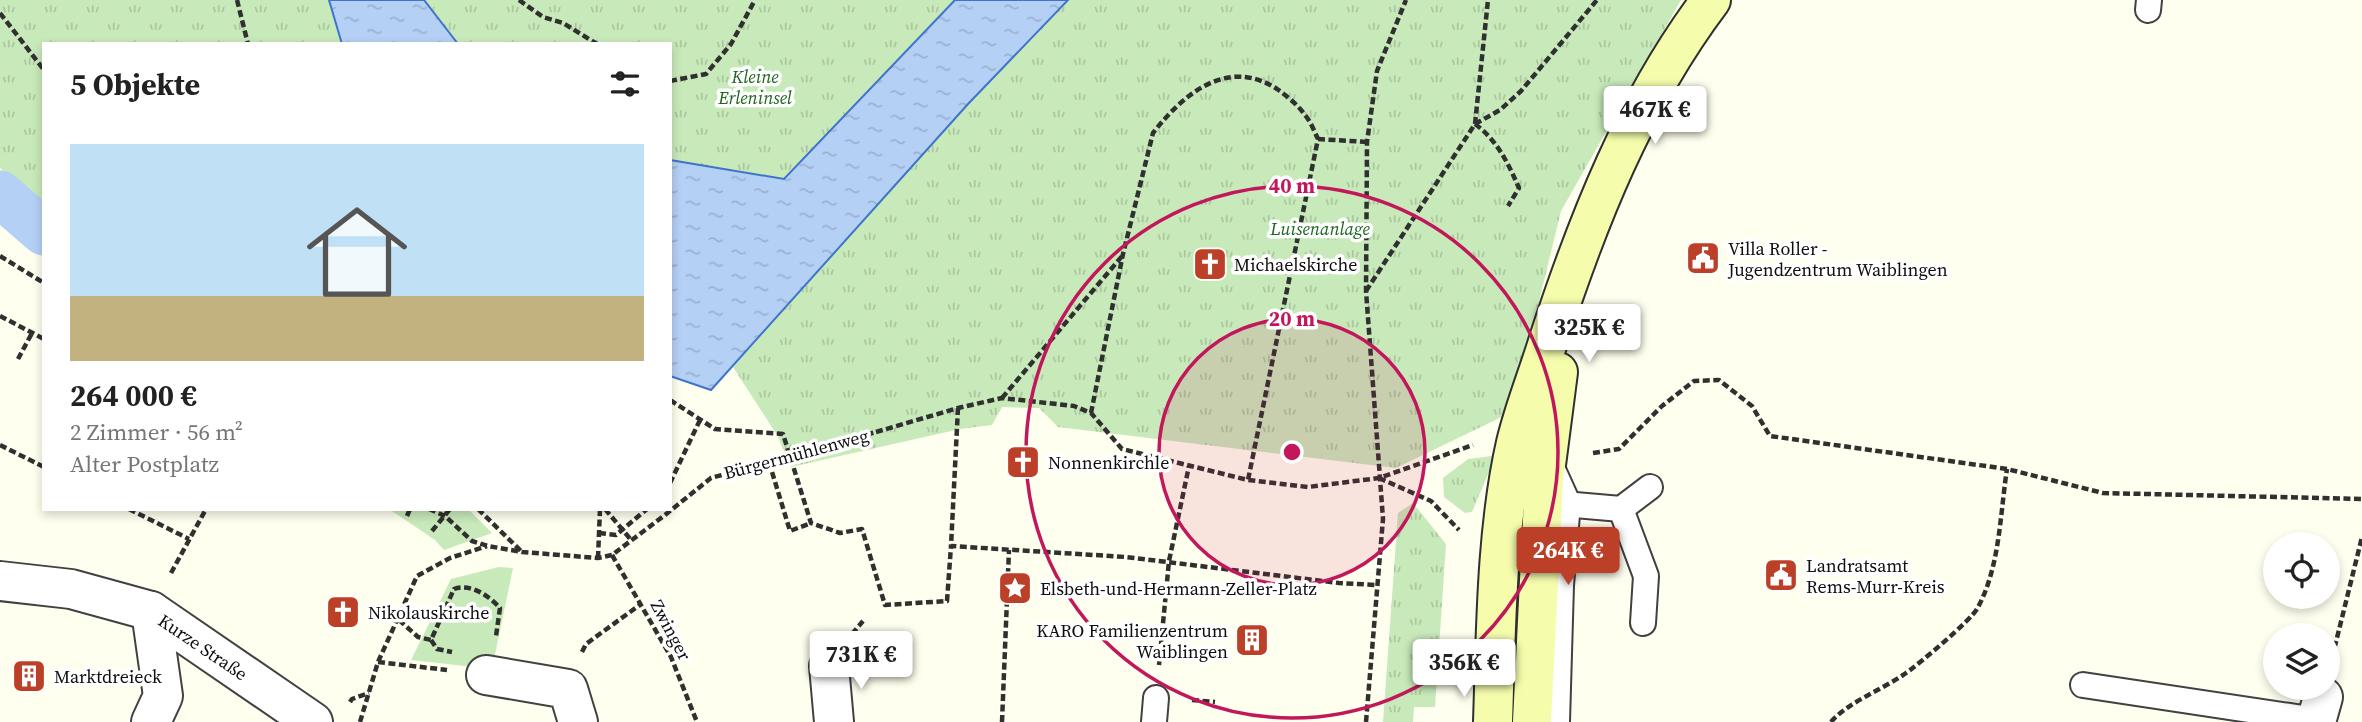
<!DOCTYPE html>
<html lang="de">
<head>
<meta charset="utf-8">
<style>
	:root { --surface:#fff; --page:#f6f6f6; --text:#222; --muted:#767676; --accent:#bc4028 }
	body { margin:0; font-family:"Source Serif 4",serif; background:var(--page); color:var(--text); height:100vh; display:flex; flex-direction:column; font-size:26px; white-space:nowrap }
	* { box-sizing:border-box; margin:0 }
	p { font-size:23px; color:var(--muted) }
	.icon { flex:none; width:38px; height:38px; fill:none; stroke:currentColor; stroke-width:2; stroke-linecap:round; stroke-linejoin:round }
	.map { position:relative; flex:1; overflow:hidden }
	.panel { position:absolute; left:42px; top:42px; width:630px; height:469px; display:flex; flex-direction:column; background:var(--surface); border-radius:0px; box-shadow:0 4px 10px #0003 }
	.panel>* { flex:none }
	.tools { position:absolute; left:2263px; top:532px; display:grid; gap:14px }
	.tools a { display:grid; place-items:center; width:77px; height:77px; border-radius:50%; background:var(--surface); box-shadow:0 4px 10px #0003; font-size:35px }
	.price { position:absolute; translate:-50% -60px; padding:0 16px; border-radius:7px; background:#fff; color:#222; font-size:23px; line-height:46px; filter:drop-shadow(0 2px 4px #0008) }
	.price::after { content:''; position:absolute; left:50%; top:42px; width:21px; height:16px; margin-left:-10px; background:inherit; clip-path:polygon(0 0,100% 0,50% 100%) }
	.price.active { background:var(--accent); color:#fff }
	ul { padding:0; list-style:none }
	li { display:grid; align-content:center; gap:14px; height:371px; padding:0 28px }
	li span { display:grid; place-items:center; height:217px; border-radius:0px; color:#555 }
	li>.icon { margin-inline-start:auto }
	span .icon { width:126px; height:126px; fill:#fffc; stroke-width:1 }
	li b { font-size:30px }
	h2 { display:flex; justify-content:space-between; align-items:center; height:84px; padding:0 28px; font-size:30px }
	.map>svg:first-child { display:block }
	.grass { fill:url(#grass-tufts) }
	.garden { fill:#c8e9ba }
	.water { fill:url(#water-ripples); stroke:#3e75cb; stroke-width:2 }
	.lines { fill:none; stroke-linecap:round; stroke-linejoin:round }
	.canal { stroke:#b5d0f5; stroke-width:47 }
	.lane-casing { stroke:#414141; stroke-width:28 }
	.street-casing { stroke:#414141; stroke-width:42 }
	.secondary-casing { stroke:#303030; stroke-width:42 }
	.path { stroke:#303030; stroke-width:4.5; stroke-dasharray:7 3.5; stroke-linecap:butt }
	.lane { stroke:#fff; stroke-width:24 }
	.street { stroke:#fff; stroke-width:38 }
	.secondary { stroke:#f5fdac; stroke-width:38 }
	.path-bridge { stroke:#303030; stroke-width:4.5; stroke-dasharray:7 3.5; stroke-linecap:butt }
	.ring { fill:none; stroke:#c2185b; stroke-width:3.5 }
	.labels { text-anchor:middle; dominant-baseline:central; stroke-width:7; stroke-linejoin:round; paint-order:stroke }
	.park-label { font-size:18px; font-style:italic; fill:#1f651f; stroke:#fff }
	.poi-label { font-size:18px; fill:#0e0e0e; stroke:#fff; text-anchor:start }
	.street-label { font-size:18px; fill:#0e0e0e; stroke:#fff }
	.centre { fill:#c2185b; stroke:#fff; stroke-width:3.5 }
	.ring-label { font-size:21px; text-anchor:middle; font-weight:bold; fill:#c2185b; stroke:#fff; stroke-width:7; stroke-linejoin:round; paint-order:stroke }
</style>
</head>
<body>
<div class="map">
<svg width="2362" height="722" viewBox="0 0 2362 722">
	<defs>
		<pattern id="grass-tufts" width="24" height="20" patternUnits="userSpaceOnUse" patternTransform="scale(1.75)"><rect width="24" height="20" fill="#c8e9ba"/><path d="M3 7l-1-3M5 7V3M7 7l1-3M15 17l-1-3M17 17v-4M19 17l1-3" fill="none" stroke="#abc79f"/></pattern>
		<pattern id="water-ripples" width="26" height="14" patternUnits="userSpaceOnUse" patternTransform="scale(1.75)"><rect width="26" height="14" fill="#b5d0f5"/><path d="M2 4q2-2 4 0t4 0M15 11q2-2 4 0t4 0" fill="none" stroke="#9ab1d1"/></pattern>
	</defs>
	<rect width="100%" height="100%" fill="#ffffef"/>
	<g class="grass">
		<polygon points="0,0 329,0 342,44 44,44 44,207 0,168"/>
		<polygon points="424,0 955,0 784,179 670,160 670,44 458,44"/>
		<polygon points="1068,0 1681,0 1561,211 1512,412 1396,468 1058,427 1039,408 1002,407 992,425 960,429 791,467 777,435 733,367 968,104"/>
		<polygon points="1492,456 1494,460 1472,512 1465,513 1444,497 1443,478 1468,459"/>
		<polygon points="1413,503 1446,544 1435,707 1414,707 1413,722 1383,722 1398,513"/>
	</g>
	<g class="garden">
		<polygon points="389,509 468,509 492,533 444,550 435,540"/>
		<polygon points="499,567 513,568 492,669 411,660 451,579"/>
	</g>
	<g class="water">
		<polygon points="329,0 424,0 458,44 342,44"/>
		<polygon points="955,0 1068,0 968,104 711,390 670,376 670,160 784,179"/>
	</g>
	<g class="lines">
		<polyline class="canal" points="0,194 44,232"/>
		<g class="lane-casing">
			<g id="lane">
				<polyline points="2148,10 2149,0"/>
				<polyline points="1549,461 1568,503 1561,585 1557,722"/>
				<polyline points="1552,503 1621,509 1650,487"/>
				<polyline points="1621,509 1646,576 1643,623"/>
				<polyline points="2083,685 2316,720"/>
				<polyline points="1154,722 1156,698"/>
			</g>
		</g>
		<g class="street-casing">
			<g id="street">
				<polyline points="0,581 71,589 151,611 313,722"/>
				<polyline points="151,611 163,696 151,722"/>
				<polyline points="829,666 834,722"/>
				<polyline points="486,675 568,689 578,722"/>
				<polyline points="2316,722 2323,697"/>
			</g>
		</g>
		<g class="secondary-casing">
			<g id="secondary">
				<path d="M1493 722C1496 632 1496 531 1516 443 1524 409 1538 375 1548 342 1587 222 1634 102 1711 0"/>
				<polyline points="1532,722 1544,480 1558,372"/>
			</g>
		</g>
		<g class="path">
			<polyline points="237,0 248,44"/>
			<polyline points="519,0 543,17 563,23 597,44"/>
			<polyline points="0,13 44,70"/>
			<polyline points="670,81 706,74 731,44 755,0"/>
			<polyline points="1475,124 1500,110 1521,91 1597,0"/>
			<path d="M1475 124C1497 140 1508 163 1519 188L1508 206"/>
			<polyline points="1318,139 1367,142"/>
			<polyline points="0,256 44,283"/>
			<polyline points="1366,291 1475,124 1488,0"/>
			<polyline points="0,316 44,339"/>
			<polyline points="18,359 32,333"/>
			<polyline points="1002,398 1123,255"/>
			<polyline points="670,400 715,429 783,434 811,523 840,533 862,529 885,605 947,601 951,546"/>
			<polyline points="958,408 951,546 1126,557 1339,583 1376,585"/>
			<path d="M1091 413 1123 254 1153 133C1184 93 1228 57 1277 89 1287 96 1298 105 1305 115 1311 122 1314 131 1318 139L1248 480"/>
			<polyline points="876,432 958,408 1002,398 1074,406 1091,413 1122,449 1248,480 1308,487 1379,478 1473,445"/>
			<polyline points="0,445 44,467"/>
			<polyline points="1593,453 1619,449 1662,406 1694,381 1719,380 1752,406 1770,436 2007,469 2103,493 2362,499"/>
			<polyline points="769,462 790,531 811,523"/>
			<polyline points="1379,478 1431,501 1459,530"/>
			<polyline points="670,483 700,420"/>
			<polyline points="129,509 189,539"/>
			<polyline points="429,509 445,516 472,541 488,546 522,552 598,558 612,555 665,515"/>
			<polyline points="478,509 522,552"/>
			<polyline points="407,516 410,509"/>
			<polyline points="432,531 450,509"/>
			<polyline points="599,533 616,535 647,509"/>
			<polyline points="612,555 671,657 697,722"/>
			<polyline points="598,558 600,509"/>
			<polyline points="171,573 206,509"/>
			<path d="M399 620 418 637 431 640 454 589C471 583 489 596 500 608L496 636"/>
			<polyline points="852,634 863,621"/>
			<polyline points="431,640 437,649 452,652"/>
			<polyline points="582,652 586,644 641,604"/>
			<polyline points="2332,658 2362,537"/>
			<polyline points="378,662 447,670"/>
			<polyline points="1159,665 1169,561 1189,466"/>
			<polyline points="1192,700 1215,702"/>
			<polyline points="350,702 352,699 369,693"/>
			<polyline points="360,722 378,662 417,576 450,558 487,546"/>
			<polyline points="1002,722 1009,550"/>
			<polyline points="1366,722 1383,519 1366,291 1367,142 1377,71 1406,0"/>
			<path d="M1831 722C1848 702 1882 690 1906 673 1919 664 1970 621 1977 609 2000 568 2000 514 2007 469"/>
		</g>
		<use href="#lane" class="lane"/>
		<use href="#street" class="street"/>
		<use href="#secondary" class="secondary"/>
		<g class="path-bridge">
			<polyline points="605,509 632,541"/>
			<polyline points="665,515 711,478 876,432"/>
		</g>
	</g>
	<circle cx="1292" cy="452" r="133" fill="#c2185b" fill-opacity=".12"/>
	<g class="ring">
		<circle cx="1292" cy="452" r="133"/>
		<circle cx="1292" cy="452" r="266"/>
	</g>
	<defs>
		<g id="civic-square" transform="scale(1.75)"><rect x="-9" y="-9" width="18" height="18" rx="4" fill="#bc4028" stroke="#fff"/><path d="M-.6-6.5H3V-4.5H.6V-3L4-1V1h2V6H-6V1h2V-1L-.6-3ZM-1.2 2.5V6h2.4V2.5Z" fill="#fff"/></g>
		<g id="church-square" transform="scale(1.75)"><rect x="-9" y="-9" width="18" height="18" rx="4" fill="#bc4028" stroke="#fff"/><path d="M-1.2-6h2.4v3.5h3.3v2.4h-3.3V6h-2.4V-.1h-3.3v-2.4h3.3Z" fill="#fff"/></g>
		<g id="sight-square" transform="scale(1.75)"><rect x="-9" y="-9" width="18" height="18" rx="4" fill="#bc4028" stroke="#fff"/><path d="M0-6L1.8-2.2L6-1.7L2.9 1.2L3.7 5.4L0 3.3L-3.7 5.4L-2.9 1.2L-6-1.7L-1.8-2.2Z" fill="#fff"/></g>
		<g id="building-square" transform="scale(1.75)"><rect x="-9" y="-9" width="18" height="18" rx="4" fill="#bc4028" stroke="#fff"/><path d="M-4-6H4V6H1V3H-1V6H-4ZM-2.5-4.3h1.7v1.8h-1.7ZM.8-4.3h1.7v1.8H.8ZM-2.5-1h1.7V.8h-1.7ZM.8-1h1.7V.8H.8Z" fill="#fff"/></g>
	</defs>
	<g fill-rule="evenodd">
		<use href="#civic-square" x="1703" y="258"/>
		<use href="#church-square" x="1210" y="264"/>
		<use href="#church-square" x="1023" y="462"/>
		<use href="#civic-square" x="1781" y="575"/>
		<use href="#sight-square" x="1015" y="588"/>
		<use href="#church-square" x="343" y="612"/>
		<use href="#building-square" x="1252" y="640"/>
		<use href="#building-square" x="29" y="676"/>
	</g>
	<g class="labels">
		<g class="park-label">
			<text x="755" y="76">Kleine<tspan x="755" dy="21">Erleninsel</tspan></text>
			<text x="1320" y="228">Luisenanlage</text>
		</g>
		<g class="poi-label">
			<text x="1728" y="248">Villa Roller -<tspan x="1728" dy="21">Jugendzentrum Waiblingen</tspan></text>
			<text x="1234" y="264">Michaelskirche</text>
			<text x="1048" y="462">Nonnenkirchle</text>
			<text x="1806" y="565">Landratsamt<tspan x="1806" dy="21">Rems-Murr-Kreis</tspan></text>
			<text x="1040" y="588">Elsbeth-und-Hermann-Zeller-Platz</text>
			<text x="368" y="612">Nikolauskirche</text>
			<text x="1228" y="630" text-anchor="end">KARO Familienzentrum<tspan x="1228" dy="21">Waiblingen</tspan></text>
			<text x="54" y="676">Marktdreieck</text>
		</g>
		<g class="street-label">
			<text transform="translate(796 454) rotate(-15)">Bürgermühlenweg</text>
			<text transform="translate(671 630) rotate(62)">Zwinger</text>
			<text transform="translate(203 647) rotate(34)">Kurze Straße</text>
		</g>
	</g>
	<circle cx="1292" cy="452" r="10" class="centre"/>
	<g class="ring-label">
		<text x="1292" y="193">40 m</text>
		<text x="1292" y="326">20 m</text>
	</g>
</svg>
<div class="tools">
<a><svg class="icon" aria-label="locate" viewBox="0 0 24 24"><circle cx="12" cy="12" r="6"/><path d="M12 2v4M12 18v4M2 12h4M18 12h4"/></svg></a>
<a><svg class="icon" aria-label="layers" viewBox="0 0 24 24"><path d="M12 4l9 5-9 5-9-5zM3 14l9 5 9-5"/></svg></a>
</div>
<b class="price" style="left:1655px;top:146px">467K €</b>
<b class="price" style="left:1589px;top:364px">325K €</b>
<b class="price active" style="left:1568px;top:587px">264K €</b>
<b class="price" style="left:861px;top:691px">731K €</b>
<b class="price" style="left:1464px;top:699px">356K €</b>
<section class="panel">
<h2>5 Objekte<svg class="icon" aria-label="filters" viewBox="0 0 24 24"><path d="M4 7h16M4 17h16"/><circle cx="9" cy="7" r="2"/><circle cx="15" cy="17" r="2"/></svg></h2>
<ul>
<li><span style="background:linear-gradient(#bfe0f5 70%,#c2b280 0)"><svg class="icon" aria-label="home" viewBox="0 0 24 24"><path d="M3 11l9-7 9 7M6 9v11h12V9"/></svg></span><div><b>264 000 €</b><p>2 Zimmer · 56 m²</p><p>Alter Postplatz</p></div></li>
</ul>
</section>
</div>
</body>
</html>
